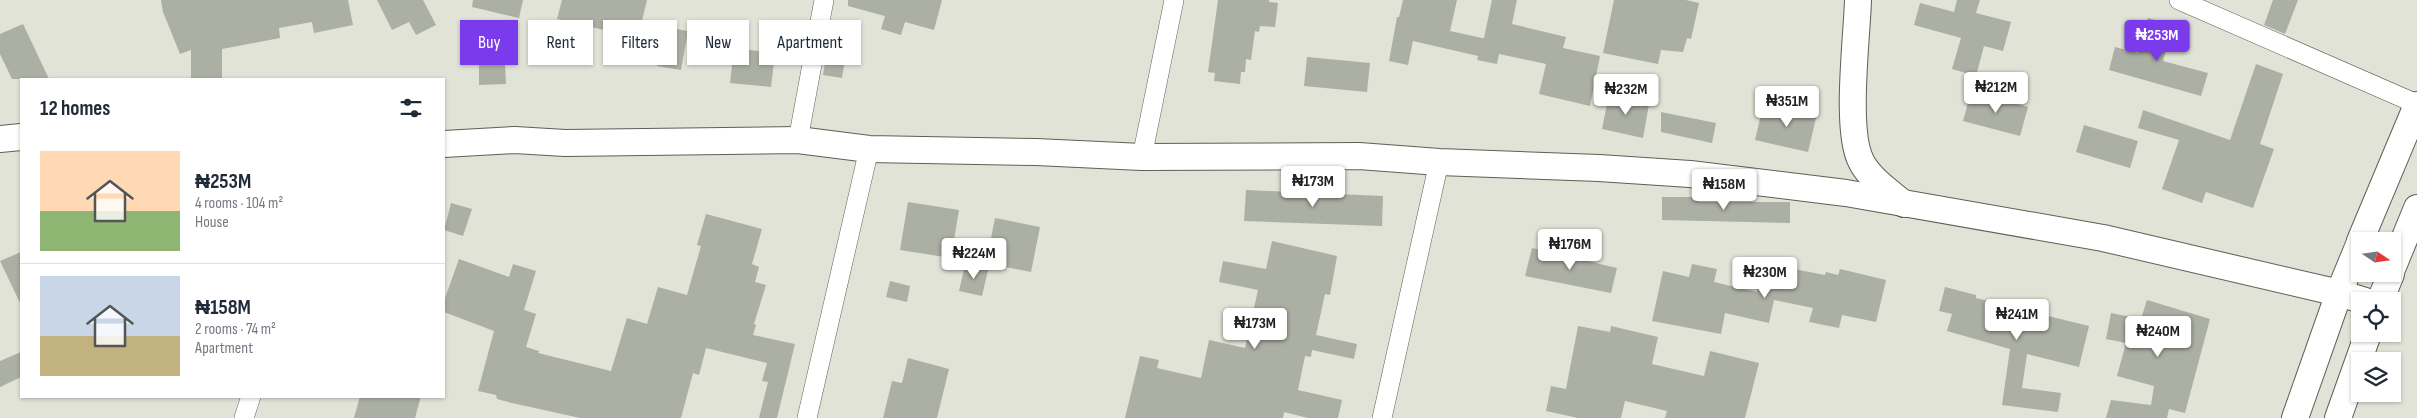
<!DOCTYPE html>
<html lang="en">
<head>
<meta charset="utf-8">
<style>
	:root { --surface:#fff; --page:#f2f2f3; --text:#1f2937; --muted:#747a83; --line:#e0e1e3; --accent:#7c3aed }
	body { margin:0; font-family:"Sofia Sans Condensed",sans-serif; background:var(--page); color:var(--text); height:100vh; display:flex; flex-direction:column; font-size:19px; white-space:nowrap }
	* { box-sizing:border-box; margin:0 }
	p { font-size:16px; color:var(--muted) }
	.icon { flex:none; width:28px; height:28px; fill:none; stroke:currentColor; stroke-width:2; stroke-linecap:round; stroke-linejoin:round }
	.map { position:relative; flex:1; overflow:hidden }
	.panel { position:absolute; left:20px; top:78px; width:425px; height:320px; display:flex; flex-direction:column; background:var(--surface); border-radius:0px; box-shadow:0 1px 4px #0004 }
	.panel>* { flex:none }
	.top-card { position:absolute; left:460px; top:20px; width:475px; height:45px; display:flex; gap:10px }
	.needle { width:32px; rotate:103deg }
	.controls { position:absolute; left:2351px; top:232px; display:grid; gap:10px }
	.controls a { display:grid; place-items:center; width:50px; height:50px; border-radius:0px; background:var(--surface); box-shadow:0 1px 4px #0004; font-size:25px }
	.price { position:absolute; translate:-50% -42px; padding:0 11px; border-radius:5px; background:#fff; color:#222; font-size:16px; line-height:32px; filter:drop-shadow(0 1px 2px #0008) }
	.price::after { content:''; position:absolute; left:50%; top:30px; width:15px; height:11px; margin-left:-8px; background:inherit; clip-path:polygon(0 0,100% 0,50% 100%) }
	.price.selected { background:var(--accent); color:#fff }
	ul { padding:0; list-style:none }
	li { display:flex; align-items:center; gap:15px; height:125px; padding:0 20px }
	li+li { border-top:1px solid var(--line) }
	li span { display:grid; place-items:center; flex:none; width:140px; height:100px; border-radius:0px; color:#555 }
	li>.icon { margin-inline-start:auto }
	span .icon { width:60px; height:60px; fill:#fffc; stroke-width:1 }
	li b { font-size:21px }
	h2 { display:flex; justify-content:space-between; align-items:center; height:60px; padding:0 20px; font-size:21px }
	.pill { padding:0 18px; border-radius:0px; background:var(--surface); box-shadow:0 1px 4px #0004; font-size:18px; line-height:45px }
	.pill.selected { background:var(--accent); color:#fff }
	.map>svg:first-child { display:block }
	.building { fill:#acafa3 }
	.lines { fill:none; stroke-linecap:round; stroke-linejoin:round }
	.street-casing { stroke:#5d6055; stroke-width:20 }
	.secondary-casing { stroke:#5d6055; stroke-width:28 }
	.street { stroke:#fff; stroke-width:19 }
	.secondary { stroke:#fff; stroke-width:26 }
</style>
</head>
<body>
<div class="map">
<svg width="2417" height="418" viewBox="0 0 2417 418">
	<rect width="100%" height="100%" fill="#e0e3d6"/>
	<g class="building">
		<polygon points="161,0 348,0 353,25 314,33 312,22 279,28 280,38 222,49 222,79 191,79 191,50 180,54 163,12"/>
		<polygon points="377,0 423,0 436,25 416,35 409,22 392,30"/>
		<polygon points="473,0 523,0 519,18 472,7"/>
		<polygon points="562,0 647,0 640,29 623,25 621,34 557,19"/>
		<polygon points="848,0 942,0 934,30 905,22 901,35 881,29 885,16 848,6"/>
		<polygon points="1218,0 1269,0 1269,2 1278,3 1275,27 1260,26 1259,32 1255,31 1251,60 1246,59 1245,72 1241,72 1240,84 1214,81 1215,73 1208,72"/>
		<polygon points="1403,0 1457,0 1450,31 1482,38 1484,38 1492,0 1517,0 1512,24 1566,37 1563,48 1600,56 1590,106 1539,94 1546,64 1499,54 1497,64 1477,60 1478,56 1413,41 1408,65 1389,61 1397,17 1399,17"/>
		<polygon points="1614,0 1686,0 1699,3 1691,39 1687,38 1683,52 1661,50 1658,64 1603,53"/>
		<polygon points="1957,0 1980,0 1976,13 2011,22 2003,51 1984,46 1976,76 1952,69 1961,38 1914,25 1920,3 1954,12"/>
		<polygon points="2273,0 2298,0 2285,34 2264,25"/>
		<polygon points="2148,18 2173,25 2163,61 2208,73 2201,96 2109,70 2115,47 2138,53"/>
		<polygon points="23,24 49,79 12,79 0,54 0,34"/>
		<polygon points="663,27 688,31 681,70 657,66"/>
		<polygon points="829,38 848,41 842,78 823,75"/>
		<polygon points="734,48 775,53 771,87 730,83"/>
		<polygon points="1307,57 1370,63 1367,92 1304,86"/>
		<polygon points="479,63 505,63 506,84 479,85"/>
		<polygon points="2256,64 2283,74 2260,144 2274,149 2253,208 2206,192 2202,203 2162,189 2179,140 2138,128 2143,110 2230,140"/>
		<polygon points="1971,92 2028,107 2020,136 1963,121"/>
		<polygon points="1609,94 1649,104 1643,138 1602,129"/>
		<polygon points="1763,106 1786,112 1787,107 1817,114 1808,152 1755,140"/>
		<polygon points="1661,112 1716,123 1712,143 1661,132"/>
		<polygon points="2084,125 2138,141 2130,168 2076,152"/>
		<polygon points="1246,190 1383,196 1382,226 1244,221"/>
		<polygon points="1662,197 1699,197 1699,202 1790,202 1790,223 1662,220"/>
		<polygon points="908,202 959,210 951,258 900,250"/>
		<polygon points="451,203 472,209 463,236 444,230"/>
		<polygon points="706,214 762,229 752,264 759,267 755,282 766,285 754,324 756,325 753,335 795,344 777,418 759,418 768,382 762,381 767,363 706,348 699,375 693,373 681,418 580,418 512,403 497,399 496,395 478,391 494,331 444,312 444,301 459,259 509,277 513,264 536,271 524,310 536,314 526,347 539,351 538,353 611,371 627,318 647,324 658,287 687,295 701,246 697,245"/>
		<polygon points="995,218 1040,227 1031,272 986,263"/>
		<polygon points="1272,241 1337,256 1330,295 1325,294 1316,335 1357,344 1354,359 1312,350 1311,357 1305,356 1298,390 1342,400 1338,418 1308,418 1284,412 1283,418 1125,418 1140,356 1159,360 1157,368 1201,378 1209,340 1245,348 1258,290 1219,282 1223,261 1266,269"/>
		<polygon points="1532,248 1617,268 1611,293 1525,276"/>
		<polygon points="21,252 21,305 0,261"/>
		<polygon points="1692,264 1717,269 1714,282 1757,292 1759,280 1790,287 1794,269 1825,275 1826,272 1838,275 1840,269 1886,280 1876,322 1842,315 1839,328 1809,322 1813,308 1774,300 1769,323 1725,313 1721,334 1652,321 1663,271 1689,277"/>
		<polygon points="965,265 988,270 982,296 959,291"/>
		<polygon points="890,281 910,286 907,302 886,297"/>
		<polygon points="1945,287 1976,295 1976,298 2089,326 2079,367 2027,354 2022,388 2061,393 2058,412 2002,405 2010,349 1947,331 1952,314 1939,311"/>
		<polygon points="2147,300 2210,319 2185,413 2169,409 2167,418 2106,418 2111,400 2151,405 2154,386 2117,376 2126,343 2106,339 2111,313 2141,319"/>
		<polygon points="1578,326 1610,332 1611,326 1658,337 1652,364 1704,376 1710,351 1759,363 1745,418 1665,418 1667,411 1625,401 1621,418 1578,418 1546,411 1551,386 1566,389"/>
		<polygon points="21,352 21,377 0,387 0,361"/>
		<polygon points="908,358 949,369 937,418 883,418 892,381 902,383"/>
		<polygon points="360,396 421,396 415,418 354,418"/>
	</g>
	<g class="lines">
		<g class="street-casing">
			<g id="street">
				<polyline points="2179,0 2417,104"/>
				<polyline points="798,140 824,0"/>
				<polyline points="1142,157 1174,0"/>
				<polyline points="244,418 251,396"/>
				<polyline points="807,418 869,149"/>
				<polyline points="1382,418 1439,162"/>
			</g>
		</g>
		<g class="secondary-casing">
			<g id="secondary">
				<path d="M1858 0C1857 37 1845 130 1861 161 1869 178 1890 192 1904 204"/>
				<polyline points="0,139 21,137"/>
				<polyline points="444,144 515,140 565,143 798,140 869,149 1036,152 1142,157 1359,156 1439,162 1599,168 1690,174 1846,193 2103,238 2339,293 2365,301"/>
				<polyline points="2360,241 2417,105"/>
				<polyline points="2392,269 2417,208"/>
				<polyline points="2380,301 2391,274"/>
				<polyline points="2295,418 2339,293 2360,242"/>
				<polyline points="2338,418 2368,334"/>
			</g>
		</g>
		<use href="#street" class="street"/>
		<use href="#secondary" class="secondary"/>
	</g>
</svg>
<div class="controls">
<a><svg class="needle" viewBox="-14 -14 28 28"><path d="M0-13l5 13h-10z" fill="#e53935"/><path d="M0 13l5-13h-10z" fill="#747a83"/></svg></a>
<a><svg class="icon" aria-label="locate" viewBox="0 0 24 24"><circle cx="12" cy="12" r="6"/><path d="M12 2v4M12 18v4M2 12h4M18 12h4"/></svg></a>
<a><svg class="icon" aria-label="layers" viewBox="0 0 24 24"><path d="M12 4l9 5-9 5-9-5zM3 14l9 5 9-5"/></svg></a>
</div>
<b class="price selected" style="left:2157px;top:62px">₦253M</b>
<b class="price" style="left:1996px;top:114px">₦212M</b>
<b class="price" style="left:1626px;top:116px">₦232M</b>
<b class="price" style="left:1787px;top:128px">₦351M</b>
<b class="price" style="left:1313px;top:208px">₦173M</b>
<b class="price" style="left:1724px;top:211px">₦158M</b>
<b class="price" style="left:1570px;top:271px">₦176M</b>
<b class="price" style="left:974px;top:280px">₦224M</b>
<b class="price" style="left:1765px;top:299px">₦230M</b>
<b class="price" style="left:2017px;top:341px">₦241M</b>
<b class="price" style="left:1255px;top:350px">₦173M</b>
<b class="price" style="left:2158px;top:358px">₦240M</b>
<div class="top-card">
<a class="pill selected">Buy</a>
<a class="pill">Rent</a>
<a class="pill">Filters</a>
<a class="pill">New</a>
<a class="pill">Apartment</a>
</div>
<section class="panel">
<h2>12 homes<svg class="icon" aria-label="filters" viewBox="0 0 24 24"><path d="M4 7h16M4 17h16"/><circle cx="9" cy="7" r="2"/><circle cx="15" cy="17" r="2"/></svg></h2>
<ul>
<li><span style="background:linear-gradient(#ffd9b3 60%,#8fb573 0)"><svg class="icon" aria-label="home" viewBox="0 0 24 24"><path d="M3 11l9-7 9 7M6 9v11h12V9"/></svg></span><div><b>₦253M</b><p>4 rooms · 104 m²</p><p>House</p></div></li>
<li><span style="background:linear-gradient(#c9d6e8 60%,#c2b280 0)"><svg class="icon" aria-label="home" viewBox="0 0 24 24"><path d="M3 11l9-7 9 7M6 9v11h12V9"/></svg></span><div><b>₦158M</b><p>2 rooms · 74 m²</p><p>Apartment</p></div></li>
</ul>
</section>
</div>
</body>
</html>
